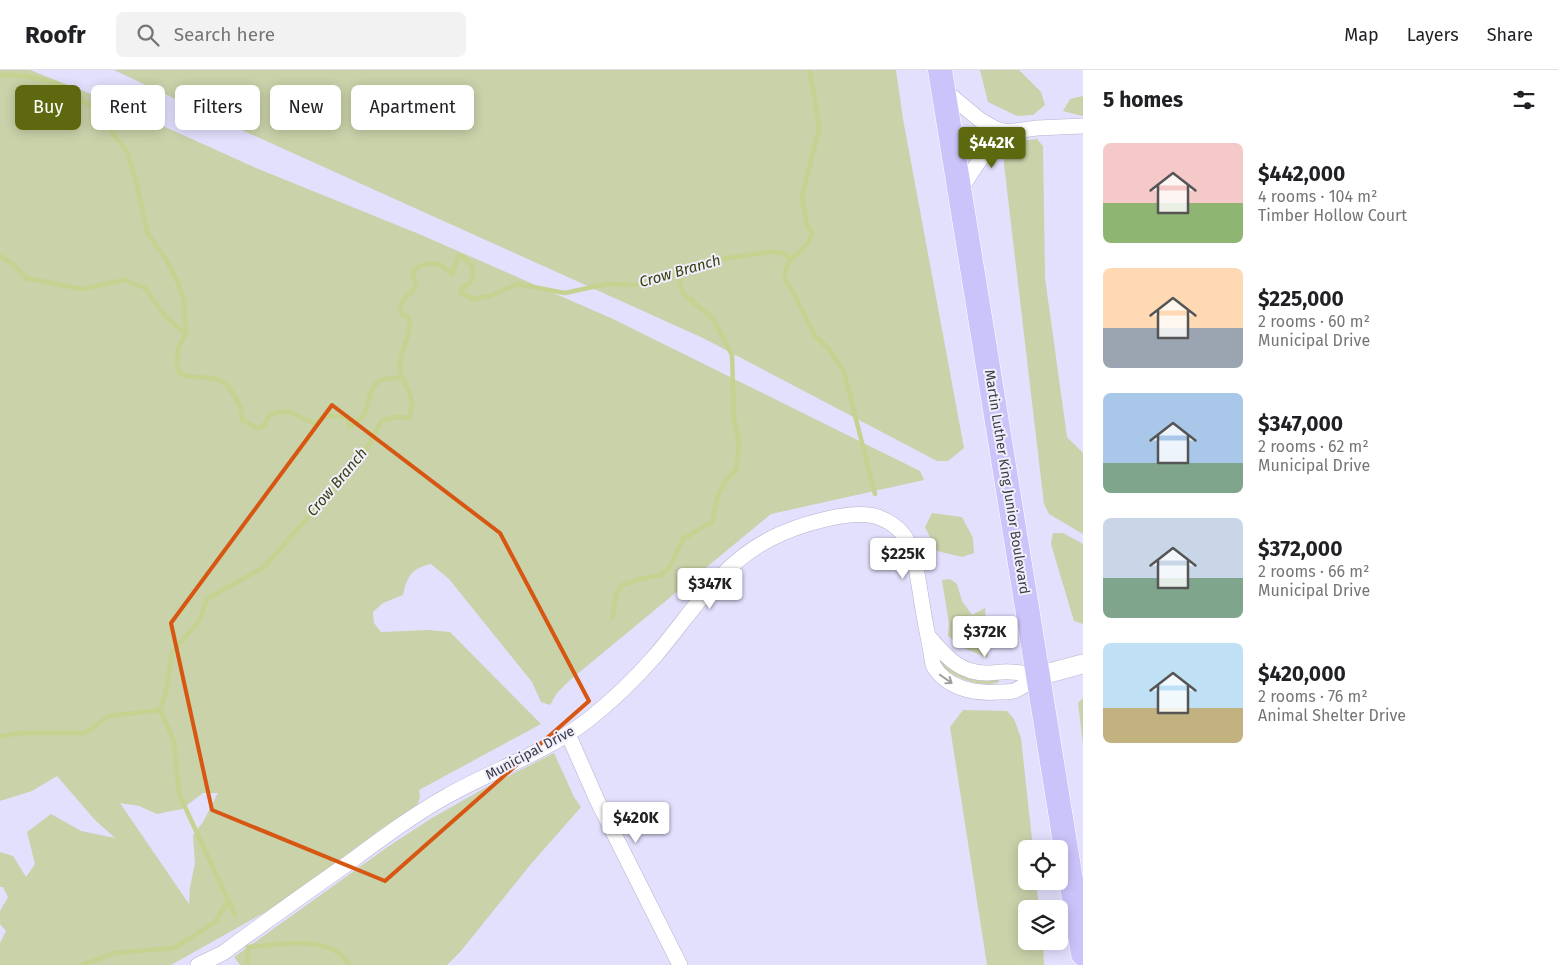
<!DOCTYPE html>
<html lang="en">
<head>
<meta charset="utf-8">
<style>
	:root { --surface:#fff; --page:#f2f2f2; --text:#202124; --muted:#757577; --line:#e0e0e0; --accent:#5e690f }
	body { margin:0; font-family:"Fira Sans",sans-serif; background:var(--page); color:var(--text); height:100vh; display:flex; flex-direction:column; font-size:19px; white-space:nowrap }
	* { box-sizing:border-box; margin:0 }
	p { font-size:16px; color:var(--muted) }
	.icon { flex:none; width:28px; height:28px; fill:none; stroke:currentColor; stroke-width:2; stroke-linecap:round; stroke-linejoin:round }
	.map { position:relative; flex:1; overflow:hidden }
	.panel { display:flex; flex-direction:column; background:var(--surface); width:475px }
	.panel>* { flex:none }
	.guide { position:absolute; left:15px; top:15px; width:475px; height:45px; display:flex; gap:10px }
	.tools { position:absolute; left:1018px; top:770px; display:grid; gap:10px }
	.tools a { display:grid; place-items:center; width:50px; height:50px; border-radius:8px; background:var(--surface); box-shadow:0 2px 12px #0003; font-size:25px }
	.price { position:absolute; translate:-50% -42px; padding:0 11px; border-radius:5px; background:#fff; color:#222; font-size:16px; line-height:32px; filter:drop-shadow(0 1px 2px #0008) }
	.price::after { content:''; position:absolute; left:50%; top:30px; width:15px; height:11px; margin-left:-8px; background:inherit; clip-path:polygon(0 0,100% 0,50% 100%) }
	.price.active { background:var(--accent); color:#fff }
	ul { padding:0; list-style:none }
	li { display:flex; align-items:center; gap:15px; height:125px; padding:0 20px }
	li span { display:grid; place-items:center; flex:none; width:140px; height:100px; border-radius:8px; color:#555 }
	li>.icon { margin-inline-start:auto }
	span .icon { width:60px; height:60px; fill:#fffc; stroke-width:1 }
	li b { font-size:21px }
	h2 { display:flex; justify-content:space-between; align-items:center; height:60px; padding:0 20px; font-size:21px }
	.tag { padding:0 18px; border-radius:8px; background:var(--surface); box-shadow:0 2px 12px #0003; font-size:18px; line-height:45px }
	.tag.active { background:var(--accent); color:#fff }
	header { display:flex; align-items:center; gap:30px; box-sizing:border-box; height:70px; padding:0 25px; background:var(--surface); border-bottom:1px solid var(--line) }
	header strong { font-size:24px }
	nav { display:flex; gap:28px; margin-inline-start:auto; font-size:18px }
	.search { width:350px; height:45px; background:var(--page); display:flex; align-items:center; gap:12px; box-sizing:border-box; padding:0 18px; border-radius:8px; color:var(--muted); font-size:19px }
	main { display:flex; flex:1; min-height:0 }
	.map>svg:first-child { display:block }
	.green { fill:#c9d2a9; fill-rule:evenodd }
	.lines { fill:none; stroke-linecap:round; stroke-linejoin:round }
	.stream { stroke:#c5d290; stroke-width:4.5 }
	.minor-casing { stroke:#b4b2ce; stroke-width:16 }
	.tertiary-casing { stroke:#b4b2ce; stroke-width:20 }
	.primary-casing { stroke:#fff; stroke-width:25 }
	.minor { stroke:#fff; stroke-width:15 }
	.tertiary { stroke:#fff; stroke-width:19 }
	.primary { stroke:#cbc4fa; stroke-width:24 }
	.oneway { stroke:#9e9ea3 }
	.marked { fill:none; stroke:#d75612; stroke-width:4; stroke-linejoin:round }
	.labels { text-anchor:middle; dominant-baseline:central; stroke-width:4; stroke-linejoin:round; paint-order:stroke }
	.street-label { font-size:14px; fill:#3c3c47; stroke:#f0effb }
	.water-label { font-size:15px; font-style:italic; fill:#39400e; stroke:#f0effb }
</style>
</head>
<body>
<header>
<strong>Roofr</strong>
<div class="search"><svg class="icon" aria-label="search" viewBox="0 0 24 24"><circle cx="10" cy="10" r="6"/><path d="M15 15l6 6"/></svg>Search here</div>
<nav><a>Map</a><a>Layers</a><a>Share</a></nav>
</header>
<main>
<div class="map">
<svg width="1083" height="895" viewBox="0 0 1083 895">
	<rect width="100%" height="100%" fill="#e2e0fd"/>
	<g class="green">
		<path d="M0 0H30L101 28 256 98 419 164 613 249 920 401 924 410 771 444 570 610 557 623 550 635 541 632 532 612 449 509 431 494C412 498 407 506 403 525L383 533 373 542 374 553 381 562 429 560 450 562 541 654 419 720 420 728 417 735 377 762 287 830 171 895H0V873L6 861 0 854V841L8 827 3 817H0V782L13 786 26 807 35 794 27 762 51 744 81 761 115 768 95 750 57 706 32 721 0 731ZM203 723H218L203 752 193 765 195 793 190 817 189 834 120 733 139 736 157 744 182 739Z"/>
		<polygon points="114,0 896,0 903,49 964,378 948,391 937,391 703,268 226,53"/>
		<polygon points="980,0 1019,0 1041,22 1045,35 1033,45 1017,46 988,32"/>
		<polygon points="1083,26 1083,46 1063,41 1070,29"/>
		<polygon points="1037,69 1043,76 1045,208 1067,367 1083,383 1083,464 1049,444 1044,434 1004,94 1005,82 1010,72"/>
		<polygon points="932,443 962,447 973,468 974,483 962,487 937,481 925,457"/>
		<polygon points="1053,463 1063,463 1083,474 1083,554 1074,551 1051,474"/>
		<polygon points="950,509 957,514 962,531 972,545 985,538 988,588 964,578 948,566 949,554 942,510"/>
		<path d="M940 590 999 610V612C983 619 946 607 939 591Z"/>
		<polygon points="1083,628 1083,674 1078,633"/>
		<polygon points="963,640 1007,641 1014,649 1021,668 1033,779 1026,779 1026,811 1036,811 1039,839 1026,839 1026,871 1043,871 1044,895 987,895 950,657"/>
		<polygon points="554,683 574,727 581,737 531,794 461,881 447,895 240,895 234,887 389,776 432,748 485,718"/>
	</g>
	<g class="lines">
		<g class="stream">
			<polyline points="0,5 27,6 58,14 84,32 109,46 112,63 127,81 138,119 147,162 165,188 178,213 184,232 186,264"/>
			<path d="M0 186 14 195 26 208 82 219 124 210 145 218 165 246 186 264 178 278 177 294 179 303C202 314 219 297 235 327 240 335 242 340 242 350 256 357 262 365 268 346 289 335 297 346 315 354 330 339 332 349 348 347V355L350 357C354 354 361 350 363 346 370 335 367 318 381 310 387 307 395 310 401 306"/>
			<polyline points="791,189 785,200 785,210 793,222 815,266 829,279 844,302 875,424"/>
			<path d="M613 547 616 525 622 515 640 509 661 505 669 498 683 469 712 452C716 430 719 414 736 400L739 373 734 349 732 285 713 249 683 223 677 201"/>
			<polyline points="160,640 174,671 179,724 235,845"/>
			<path d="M0 666 21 663H85L109 646 160 640 166 622 172 583 199 551 207 529 264 497 364 384 382 350 397 347 409 348C410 344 411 340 412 337 413 321 398 308 400 292 401 276 414 265 408 247L402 244 400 236 403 230 416 217 413 203 416 198C423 194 434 192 442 196 446 198 447 202 452 204L459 185C468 189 478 201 471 211 469 214 464 217 461 219V222L472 229 490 226 517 214 565 223 606 214 636 215 689 198 701 192 770 182 783 183 791 189C801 182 810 174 812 162L807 156 802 126 819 59 814 23 809 0"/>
			<polyline points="82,895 114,883 174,878 215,852 228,831"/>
			<path d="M247 895 248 877C278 875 332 863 349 895"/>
		</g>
		<g class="minor-casing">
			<g id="minor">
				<polyline points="944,20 980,50 996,59 1007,62 1037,58 1083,56"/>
				<path d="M960 120C974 99 986 77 1007 62"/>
				<path d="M930 568C946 587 961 604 988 603 995 603 1003 601 1011 602 1020 602 1029 605 1038 606"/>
				<polyline points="568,664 597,730 680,895"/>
				<path d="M198 895 223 883C265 852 307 822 350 792 381 769 413 745 447 726 493 700 545 683 588 650 612 631 635 609 655 586 691 544 719 495 770 469 795 456 851 438 878 447 886 450 896 456 902 463 916 479 918 512 922 533 925 554 930 574 933 595 946 618 974 624 999 622 1004 622 1010 622 1014 621 1023 617 1031 611 1038 606"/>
			</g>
		</g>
		<g class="tertiary-casing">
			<polyline id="tertiary" points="1038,606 1083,594"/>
		</g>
		<g class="primary-casing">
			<polyline id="primary" points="940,0 1083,884"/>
		</g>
		<use href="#minor" class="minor"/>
		<use href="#tertiary" class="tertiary"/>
		<use href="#primary" class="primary"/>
	</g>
	<defs><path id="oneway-shaft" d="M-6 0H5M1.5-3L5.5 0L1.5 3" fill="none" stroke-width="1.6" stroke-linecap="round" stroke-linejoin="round" transform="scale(1.25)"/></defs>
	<use class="oneway" href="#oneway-shaft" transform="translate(946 609) rotate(35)"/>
	<path class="marked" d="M332 335 500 463 589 631 385 811 212 740 171 553Z"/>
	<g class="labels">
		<g class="street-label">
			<text transform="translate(1007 412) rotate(81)">Martin Luther King Junior Boulevard</text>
			<text transform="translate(530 683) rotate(-28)">Municipal Drive</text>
		</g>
		<g class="water-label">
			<text transform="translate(680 201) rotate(-16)">Crow Branch</text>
			<text transform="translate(337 412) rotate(-50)">Crow Branch</text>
		</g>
	</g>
</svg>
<div class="tools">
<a><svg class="icon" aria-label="locate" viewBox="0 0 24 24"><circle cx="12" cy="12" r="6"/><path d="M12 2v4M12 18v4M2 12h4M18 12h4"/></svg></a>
<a><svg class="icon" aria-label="layers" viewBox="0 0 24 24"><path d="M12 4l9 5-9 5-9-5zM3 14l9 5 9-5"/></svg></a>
</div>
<b class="price active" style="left:992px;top:99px">$442K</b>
<b class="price" style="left:903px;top:510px">$225K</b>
<b class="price" style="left:710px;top:540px">$347K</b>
<b class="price" style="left:985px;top:588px">$372K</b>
<b class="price" style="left:636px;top:774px">$420K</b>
<div class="guide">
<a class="tag active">Buy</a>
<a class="tag">Rent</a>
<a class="tag">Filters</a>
<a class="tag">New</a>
<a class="tag">Apartment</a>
</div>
</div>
<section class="panel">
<h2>5 homes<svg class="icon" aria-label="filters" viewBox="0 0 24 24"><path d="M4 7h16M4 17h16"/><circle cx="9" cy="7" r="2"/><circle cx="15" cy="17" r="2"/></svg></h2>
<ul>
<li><span style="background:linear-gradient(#f6c9c9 60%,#8fb573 0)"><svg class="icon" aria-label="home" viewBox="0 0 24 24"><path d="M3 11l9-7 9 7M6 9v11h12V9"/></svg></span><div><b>$442,000</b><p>4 rooms · 104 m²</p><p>Timber Hollow Court</p></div></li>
<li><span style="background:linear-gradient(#ffd9b3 60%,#9aa5b1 0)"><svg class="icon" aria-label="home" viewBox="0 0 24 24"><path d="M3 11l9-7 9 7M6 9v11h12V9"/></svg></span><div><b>$225,000</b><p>2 rooms · 60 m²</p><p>Municipal Drive</p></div></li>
<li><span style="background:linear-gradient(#a9c7e8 70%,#7fa58c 0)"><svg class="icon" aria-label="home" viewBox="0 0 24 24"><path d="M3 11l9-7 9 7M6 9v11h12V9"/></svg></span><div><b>$347,000</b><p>2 rooms · 62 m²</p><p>Municipal Drive</p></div></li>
<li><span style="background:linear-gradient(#c9d6e8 60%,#7fa58c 0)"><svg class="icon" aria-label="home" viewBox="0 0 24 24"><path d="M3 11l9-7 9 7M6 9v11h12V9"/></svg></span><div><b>$372,000</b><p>2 rooms · 66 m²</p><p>Municipal Drive</p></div></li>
<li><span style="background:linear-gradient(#bfe0f5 65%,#c2b280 0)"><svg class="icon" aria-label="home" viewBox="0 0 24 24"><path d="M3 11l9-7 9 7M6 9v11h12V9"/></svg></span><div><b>$420,000</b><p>2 rooms · 76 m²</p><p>Animal Shelter Drive</p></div></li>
</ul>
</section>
</main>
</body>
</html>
